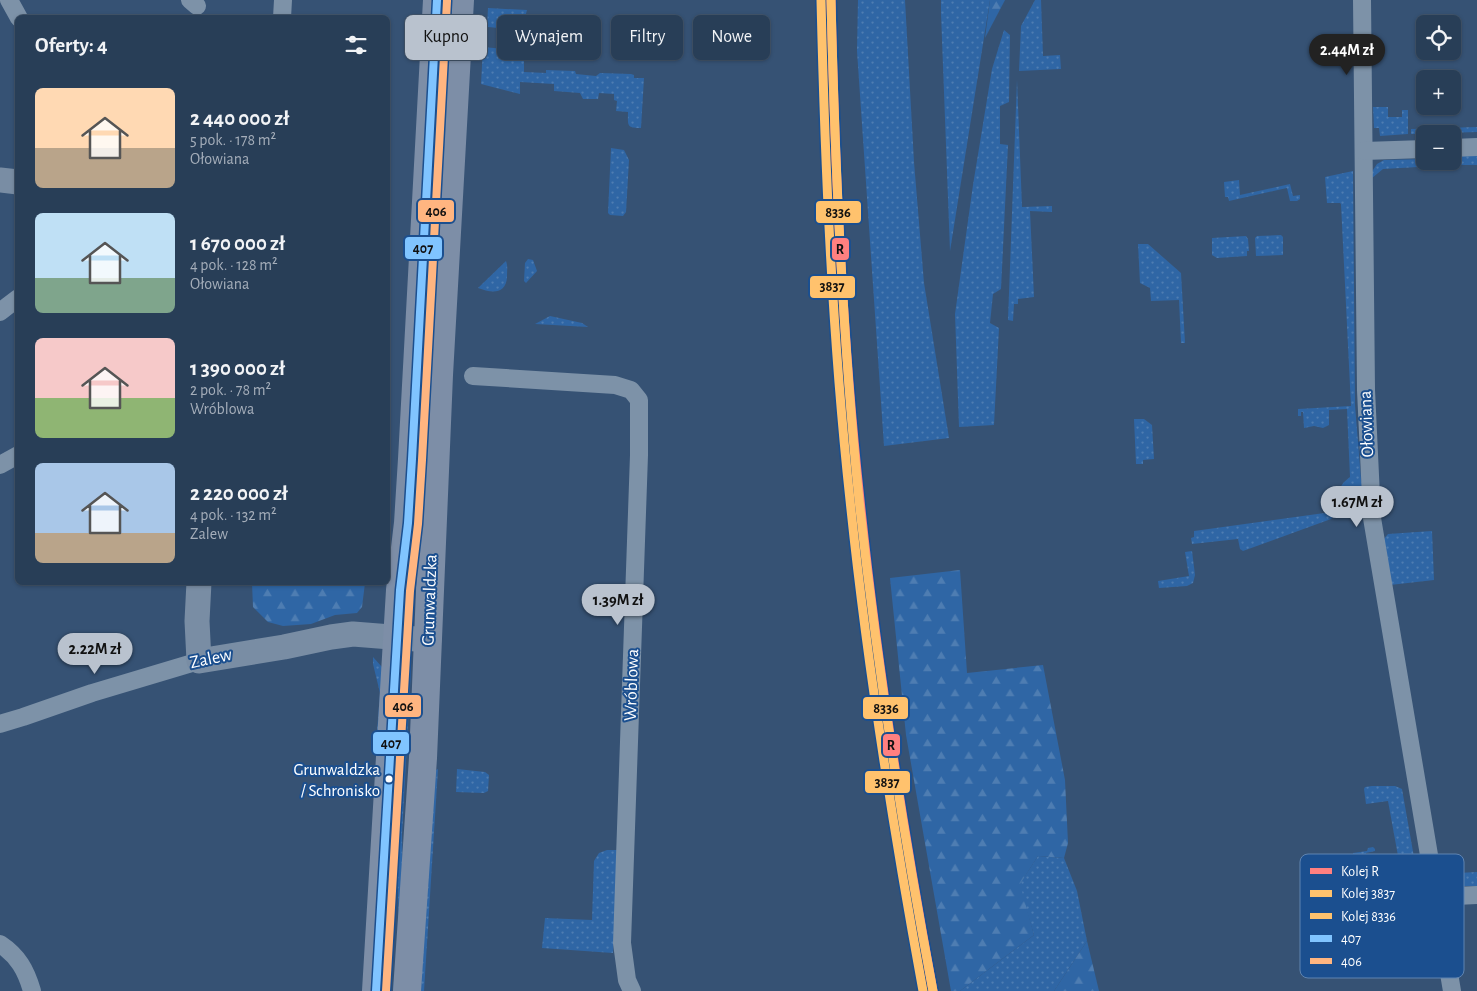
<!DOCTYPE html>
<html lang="pl">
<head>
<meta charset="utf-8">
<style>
	:root { --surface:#283e57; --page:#344961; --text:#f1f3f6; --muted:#a5aeba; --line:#44576d; --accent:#b9c2ce }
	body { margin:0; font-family:"Alegreya Sans",sans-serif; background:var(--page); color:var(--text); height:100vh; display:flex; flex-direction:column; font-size:19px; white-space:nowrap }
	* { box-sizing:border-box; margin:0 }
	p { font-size:16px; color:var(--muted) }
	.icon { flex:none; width:28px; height:28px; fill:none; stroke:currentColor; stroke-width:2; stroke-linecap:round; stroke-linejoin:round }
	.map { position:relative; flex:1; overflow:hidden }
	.sheet { position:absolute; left:15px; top:15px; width:375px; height:570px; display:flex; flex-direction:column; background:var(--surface); border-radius:8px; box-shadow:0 1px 4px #0004,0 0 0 1px var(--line) }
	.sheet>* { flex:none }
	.banner { position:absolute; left:405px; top:15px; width:475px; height:45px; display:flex; gap:10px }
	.tools { position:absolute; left:1416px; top:15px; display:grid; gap:10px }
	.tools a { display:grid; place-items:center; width:45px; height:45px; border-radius:8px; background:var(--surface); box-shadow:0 1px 4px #0004,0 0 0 1px var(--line); font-size:25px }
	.price { position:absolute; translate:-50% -42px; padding:0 11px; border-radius:18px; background:var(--accent); color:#111; font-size:16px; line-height:32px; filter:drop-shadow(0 1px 2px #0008) }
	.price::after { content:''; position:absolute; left:50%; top:30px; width:15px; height:11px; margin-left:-8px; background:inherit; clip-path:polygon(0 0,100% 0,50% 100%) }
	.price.current { background:#222; color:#fff }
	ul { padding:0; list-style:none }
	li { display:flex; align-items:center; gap:15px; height:125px; padding:0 20px }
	li span { display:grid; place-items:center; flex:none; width:140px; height:100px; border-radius:8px; color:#555 }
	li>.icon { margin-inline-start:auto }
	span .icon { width:60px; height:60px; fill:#fffc; stroke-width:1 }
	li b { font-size:21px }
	h2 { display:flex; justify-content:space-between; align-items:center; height:60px; padding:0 20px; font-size:21px }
	.tag { padding:0 18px; border-radius:8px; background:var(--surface); box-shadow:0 1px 4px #0004,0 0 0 1px var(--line); font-size:18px; line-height:45px }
	.tag.current { background:var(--accent); color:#111 }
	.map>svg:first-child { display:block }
	.grass { fill:url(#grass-dots) }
	.forest { fill:url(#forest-firs) }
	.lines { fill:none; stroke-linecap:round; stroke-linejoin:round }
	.street { stroke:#7d92a8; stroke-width:18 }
	.secondary { stroke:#798da4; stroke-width:25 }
	.primary { stroke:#7d8ea7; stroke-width:28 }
	.bus-1-casing { stroke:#1b4f8f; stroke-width:11 }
	.bus-2-casing { stroke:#1b4f8f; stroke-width:11 }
	.bus-1 { stroke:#80c4ff; stroke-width:8 }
	.bus-2 { stroke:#ffb580; stroke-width:8 }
	.rail-1-casing { stroke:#1b4f8f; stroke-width:12 }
	.rail-2-casing { stroke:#1b4f8f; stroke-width:12 }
	.rail-3-casing { stroke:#1b4f8f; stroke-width:12 }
	.rail-1 { stroke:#ff8080; stroke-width:9 }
	.rail-2 { stroke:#ffc26d; stroke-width:9 }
	.rail-3 { stroke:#ffc26d; stroke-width:9 }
	.bus-dot { fill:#fff; stroke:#1b4f8f; stroke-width:2 }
	.labels { text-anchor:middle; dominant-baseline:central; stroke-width:4; stroke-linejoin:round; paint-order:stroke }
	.bus-label { font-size:17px; fill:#fff; stroke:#1b4f8f; text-anchor:end }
	.street-label { font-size:18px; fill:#fff; stroke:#1b4f8f }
	.key { fill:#1b4f8f; stroke:#5f84b1; stroke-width:1 }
	.key-label { font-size:14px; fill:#fff }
	.line-badge { stroke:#1b4f8f; stroke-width:2 }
	.pale-badge-label { font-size:14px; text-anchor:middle; font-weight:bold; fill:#111 }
</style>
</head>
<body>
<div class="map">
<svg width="1477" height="991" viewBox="0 0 1477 991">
	<defs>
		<pattern id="grass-dots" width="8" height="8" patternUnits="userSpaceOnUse" patternTransform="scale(1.25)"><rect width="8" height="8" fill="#2f66a5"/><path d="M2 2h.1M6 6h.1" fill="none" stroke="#4e7db2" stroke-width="1.8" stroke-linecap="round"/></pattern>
		<pattern id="forest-firs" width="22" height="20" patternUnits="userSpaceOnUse" patternTransform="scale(1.25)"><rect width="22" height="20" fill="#2f66a5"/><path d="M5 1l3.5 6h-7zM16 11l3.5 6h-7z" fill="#4e7db2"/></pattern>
	</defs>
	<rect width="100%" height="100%" fill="#365274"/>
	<g class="grass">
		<polygon points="858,0 905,0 914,162 924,283 949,438 884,446 857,51"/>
		<polygon points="941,0 990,0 950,251 941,13"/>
		<polygon points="1035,0 1041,0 1043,56 1060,55 1061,69 1019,71 1021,26"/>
		<path d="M488 8 527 10 524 21C515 31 500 28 487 27Z"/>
		<polygon points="1004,30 1010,35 1009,102 1000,106 1000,144 1008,145 1001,289 993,294 990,323 999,328 994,425 959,427 955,314 973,185 992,69"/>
		<path d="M483 47 517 50 524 58V72L546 73V70L575 71 576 74 596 76 600 73 631 74 634 75V78H644L641 128C626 128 628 125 628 112L616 111 617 101 614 100V94L599 93 598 99H583L580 93 554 91V84L520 82V94L481 84Z"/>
		<polygon points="1017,80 1022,207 1052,206 1052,212 1030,211 1034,297 1018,299 1018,304 1014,304 1013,321 1008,320"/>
		<polygon points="1373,107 1388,107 1388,117 1402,117 1402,110 1408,110 1408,134 1380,136 1379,128 1374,128"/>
		<polygon points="1477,127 1477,132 1411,134 1411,129"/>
		<polygon points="611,148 624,150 629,160 626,212 623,216 610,215 608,213"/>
		<polygon points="1477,155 1477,165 1453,165 1451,161 1454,156"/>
		<polygon points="1425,159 1425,161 1434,161 1436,166 1383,169 1372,178 1371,173 1377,164 1384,160"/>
		<path d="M1353 171 1355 405 1361 479 1363 486 1358 493 1347 497 1341 495C1338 486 1344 482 1350 477L1347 409 1329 410V425L1323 428 1314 426 1304 428 1303 412H1301V416H1298V409L1351 406 1341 204 1340 203H1327L1325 177Z"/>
		<polygon points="1239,180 1240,195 1290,184 1293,196 1300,195 1300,199 1297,201 1290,201 1287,188 1229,201 1228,197 1225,197 1224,182"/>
		<polygon points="1281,235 1283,237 1283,255 1256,256 1255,238 1257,236"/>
		<polygon points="1246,236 1248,239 1249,251 1247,251 1247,256 1217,258 1212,255 1212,238"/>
		<polygon points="1138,244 1148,244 1181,273 1185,343 1181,343 1179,300 1151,301 1150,288 1140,283"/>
		<polygon points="528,259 533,260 537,271 526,283 524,281 525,263"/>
		<path d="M506 261C508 266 507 271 507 277 506 295 491 293 478 288Z"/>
		<polygon points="550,316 582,323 588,327 535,324"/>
		<polygon points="1134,419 1144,419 1152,425 1154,459 1143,460 1143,464 1136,464"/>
		<polygon points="1339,511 1331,519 1243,551 1240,549 1238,539 1192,544 1191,538 1194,537 1194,531"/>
		<polygon points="1432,531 1434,580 1390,585 1383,540 1388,534"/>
		<polygon points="1192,551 1195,575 1193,583 1187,586 1159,588 1158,581 1189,576 1185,552"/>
		<polygon points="373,657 382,667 378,744 376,744 380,693 373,664"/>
		<polygon points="409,657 411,670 402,834 404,921 400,991 393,991 399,929 396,829"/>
		<polygon points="438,769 424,991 417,991 434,771"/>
		<polygon points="457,769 485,772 489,775 488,791 484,793 456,792"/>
		<polygon points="1372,786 1395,786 1402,789 1418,880 1407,894 1404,889 1388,801 1366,804 1364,789 1365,787"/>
		<polygon points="1373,847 1375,849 1375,851 1366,853 1371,885 1359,888 1353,853 1367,851 1368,848"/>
		<polygon points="607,850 618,850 613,953 542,948 545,918 592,920 594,861 599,853"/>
		<polygon points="1038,856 1064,858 1077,891 1087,941 1054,991 960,991 1034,935 1019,885"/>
		<path d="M1477 872V886C1461 886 1448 888 1438 874Z"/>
	</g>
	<g class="forest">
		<polygon points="990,0 1005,0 985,38"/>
		<polygon points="960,570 967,673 1043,665 1065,780 1068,843 1064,858 1038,856 1020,884 1034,935 960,991 951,991 906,735 890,578"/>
		<polygon points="252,583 252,582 365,583 362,607 357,613 335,615 311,624 283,626 268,622 253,607"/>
		<polygon points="1087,941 1099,991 1054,991"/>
	</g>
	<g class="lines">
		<g class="street">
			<polyline points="9,0 19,18"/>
			<polyline points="190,0 197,6"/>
			<polyline points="1362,0 1366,390 1372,518 1452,991"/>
			<polyline points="282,18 283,0"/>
			<polyline points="1452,148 1477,147"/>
			<polyline points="1364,151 1425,149"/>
			<polyline points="0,312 18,298"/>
			<polyline points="473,376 615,385 631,390 639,400 639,455 622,943 627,980 632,991"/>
			<polyline points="0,465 18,455"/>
			<polyline points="0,724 23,717 92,693 199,661"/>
			<polyline points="1435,897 1477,895"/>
			<path d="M0 944C18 956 26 970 32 991"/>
		</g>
		<g class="secondary">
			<polyline points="0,180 18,182"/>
			<polyline points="199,582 197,621 199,661 284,647 331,637 353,634 429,640"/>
		</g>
		<g class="primary">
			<polyline points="376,991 400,590 408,523 412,459 437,0"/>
			<polyline points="407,991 423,758 439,375 460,0"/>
		</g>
		<g class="bus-1-casing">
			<polyline id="bus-1" points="376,991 400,590 408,523 412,459 437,0"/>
		</g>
		<g class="bus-2-casing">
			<polyline id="bus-2" points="386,991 410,591 418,524 422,460 447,1"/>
		</g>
		<use href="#bus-1" class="bus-1"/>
		<use href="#bus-2" class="bus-2"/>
		<g class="rail-1-casing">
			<path id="rail-1" d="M831 0C835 167 842 334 860 500 877 665 903 828 933 991"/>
		</g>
		<g class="rail-2-casing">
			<path id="rail-2" d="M821 0C825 167 832 334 850 500 867 665 893 828 923 991"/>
		</g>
		<g class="rail-3-casing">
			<path id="rail-3" d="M831 0C835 167 842 334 859 500 877 665 902 828 933 991"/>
		</g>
		<use href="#rail-1" class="rail-1"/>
		<use href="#rail-2" class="rail-2"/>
		<use href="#rail-3" class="rail-3"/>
	</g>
	<circle class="bus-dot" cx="389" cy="779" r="4.5"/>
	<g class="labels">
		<g class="bus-label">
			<text x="380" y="769">Grunwaldzka<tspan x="380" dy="21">/ Schronisko</tspan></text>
		</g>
		<g class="street-label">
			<text transform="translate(1367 424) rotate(-92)">Ołowiana</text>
			<text transform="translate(430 600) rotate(-88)">Grunwaldzka</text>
			<text transform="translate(211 659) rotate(-12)">Zalew</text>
			<text transform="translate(632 685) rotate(-88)">Wróblowa</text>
		</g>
	</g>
	<rect x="1300" y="854" width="164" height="124" rx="8" class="key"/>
	<rect x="1310" y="868" width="22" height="6" fill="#ff8080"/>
	<rect x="1310" y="890" width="22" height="7" fill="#ffc26d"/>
	<rect x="1310" y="913" width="22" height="6" fill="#ffc26d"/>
	<rect x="1310" y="935" width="22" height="7" fill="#80c4ff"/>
	<rect x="1310" y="958" width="22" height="6" fill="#ffb580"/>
	<g class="key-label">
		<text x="1341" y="876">Kolej R</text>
		<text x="1341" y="898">Kolej 3837</text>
		<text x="1341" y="921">Kolej 8336</text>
		<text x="1341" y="943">407</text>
		<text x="1341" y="966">406</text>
	</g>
	<g class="line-badge">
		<rect x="417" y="199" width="38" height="24" rx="5" fill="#ffb580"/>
		<rect x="815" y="200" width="47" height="24" rx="5" fill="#ffc26d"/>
		<rect x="404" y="236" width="39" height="24" rx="5" fill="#80c4ff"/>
		<rect x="831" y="237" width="19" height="24" rx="5" fill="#ff8080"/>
		<rect x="809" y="275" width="47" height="24" rx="5" fill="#ffc26d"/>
		<rect x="384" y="694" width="38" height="24" rx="5" fill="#ffb580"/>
		<rect x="862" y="696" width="47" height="24" rx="5" fill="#ffc26d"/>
		<rect x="372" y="731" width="38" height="24" rx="5" fill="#80c4ff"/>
		<rect x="882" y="733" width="19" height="24" rx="5" fill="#ff8080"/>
		<rect x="864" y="770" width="47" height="24" rx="5" fill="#ffc26d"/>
	</g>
	<g class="pale-badge-label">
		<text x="436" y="216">406</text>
		<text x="838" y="217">8336</text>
		<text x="423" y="253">407</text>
		<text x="840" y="254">R</text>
		<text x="832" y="291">3837</text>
		<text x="403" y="711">406</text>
		<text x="886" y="713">8336</text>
		<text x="391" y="748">407</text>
		<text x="891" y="750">R</text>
		<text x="887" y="787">3837</text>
	</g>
</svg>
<div class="tools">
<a><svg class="icon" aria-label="locate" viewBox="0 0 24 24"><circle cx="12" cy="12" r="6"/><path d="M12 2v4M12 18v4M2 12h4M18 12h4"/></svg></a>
<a>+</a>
<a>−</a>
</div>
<b class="price current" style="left:1347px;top:76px">2.44M zł</b>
<b class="price" style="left:1357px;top:528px">1.67M zł</b>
<b class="price" style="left:618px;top:626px">1.39M zł</b>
<b class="price" style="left:95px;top:675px">2.22M zł</b>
<div class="banner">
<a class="tag current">Kupno</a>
<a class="tag">Wynajem</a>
<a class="tag">Filtry</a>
<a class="tag">Nowe</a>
</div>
<section class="sheet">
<h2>Oferty: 4<svg class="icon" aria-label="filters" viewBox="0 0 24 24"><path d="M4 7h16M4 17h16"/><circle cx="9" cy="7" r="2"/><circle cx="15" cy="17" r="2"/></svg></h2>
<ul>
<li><span style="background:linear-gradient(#ffd9b3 60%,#b9a48a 0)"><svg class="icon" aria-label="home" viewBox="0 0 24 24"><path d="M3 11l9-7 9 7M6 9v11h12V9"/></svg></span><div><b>2 440 000 zł</b><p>5 pok. · 178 m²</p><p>Ołowiana</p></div></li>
<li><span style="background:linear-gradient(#bfe0f5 65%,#7fa58c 0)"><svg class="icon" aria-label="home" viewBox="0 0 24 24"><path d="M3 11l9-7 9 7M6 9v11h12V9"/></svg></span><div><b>1 670 000 zł</b><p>4 pok. · 128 m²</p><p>Ołowiana</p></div></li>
<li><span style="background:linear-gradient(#f6c9c9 60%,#8fb573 0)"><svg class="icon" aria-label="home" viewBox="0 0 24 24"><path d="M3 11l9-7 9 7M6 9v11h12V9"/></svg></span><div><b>1 390 000 zł</b><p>2 pok. · 78 m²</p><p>Wróblowa</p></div></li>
<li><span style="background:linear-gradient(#a9c7e8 70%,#b9a48a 0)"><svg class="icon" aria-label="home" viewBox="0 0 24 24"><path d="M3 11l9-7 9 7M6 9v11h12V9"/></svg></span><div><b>2 220 000 zł</b><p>4 pok. · 132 m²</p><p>Zalew</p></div></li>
</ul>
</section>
</div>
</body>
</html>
